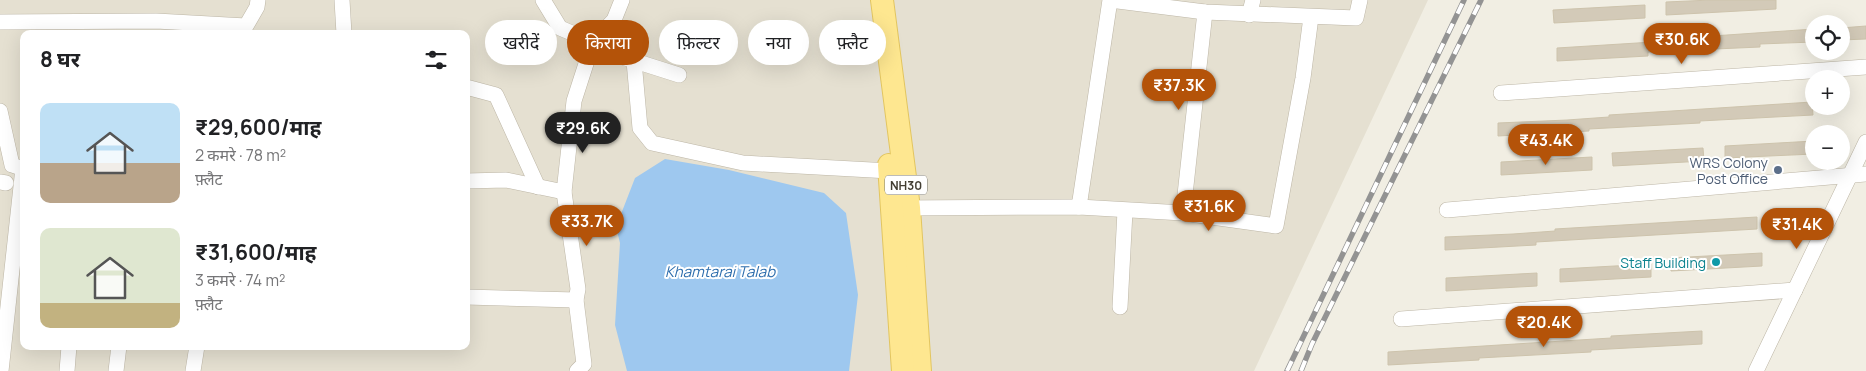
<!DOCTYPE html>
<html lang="hi">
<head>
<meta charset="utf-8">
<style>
	:root { --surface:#fff; --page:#f6f6f6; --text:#202124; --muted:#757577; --accent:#b45309 }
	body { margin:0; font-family:Manrope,"Noto Sans Devanagari",sans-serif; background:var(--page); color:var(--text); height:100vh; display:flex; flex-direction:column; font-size:19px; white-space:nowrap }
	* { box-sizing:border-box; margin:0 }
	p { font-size:16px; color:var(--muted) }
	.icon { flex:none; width:28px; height:28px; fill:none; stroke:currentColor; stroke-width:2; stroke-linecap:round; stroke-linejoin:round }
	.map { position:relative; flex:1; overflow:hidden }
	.drawer { position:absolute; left:20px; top:30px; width:450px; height:320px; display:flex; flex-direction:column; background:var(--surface); border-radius:10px; box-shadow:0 5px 20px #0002 }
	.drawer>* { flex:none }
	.hud { position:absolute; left:485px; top:20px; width:475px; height:45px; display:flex; gap:10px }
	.tools { position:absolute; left:1805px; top:15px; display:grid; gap:10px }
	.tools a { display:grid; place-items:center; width:45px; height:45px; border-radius:50%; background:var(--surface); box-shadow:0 5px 20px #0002; font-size:25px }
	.price { position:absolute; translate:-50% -42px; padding:0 11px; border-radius:18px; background:var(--accent); color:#fff; font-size:16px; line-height:32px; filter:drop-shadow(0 1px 2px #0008) }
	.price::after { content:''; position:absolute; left:50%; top:30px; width:15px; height:11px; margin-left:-8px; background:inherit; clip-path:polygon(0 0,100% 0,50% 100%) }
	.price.on { background:#222; color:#fff }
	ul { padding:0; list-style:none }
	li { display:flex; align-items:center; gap:15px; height:125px; padding:0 20px }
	li span { display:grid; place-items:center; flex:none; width:140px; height:100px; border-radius:10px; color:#555 }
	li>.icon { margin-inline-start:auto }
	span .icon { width:60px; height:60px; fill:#fffc; stroke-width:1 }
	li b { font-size:21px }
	h2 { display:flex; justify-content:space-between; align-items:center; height:60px; padding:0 20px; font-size:21px }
	.tag { padding:0 18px; border-radius:22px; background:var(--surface); box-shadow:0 5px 20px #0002; font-size:18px; line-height:45px }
	.tag.on { background:var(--accent); color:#fff }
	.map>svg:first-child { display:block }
	.residential { fill:#e5e0d1; fill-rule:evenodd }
	.water { fill:#9ec8ef }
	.building { fill:#d3cab8; stroke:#cdc3ac }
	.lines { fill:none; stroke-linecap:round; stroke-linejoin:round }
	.street-casing { stroke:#bdb6a6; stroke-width:16 }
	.primary-casing { stroke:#e2c560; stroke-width:24 }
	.street { stroke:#fff; stroke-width:15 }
	.primary { stroke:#fee790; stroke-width:22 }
	.rail-casing { stroke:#939393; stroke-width:5.5 }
	.rail { stroke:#fff; stroke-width:4; stroke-dasharray:11; stroke-linecap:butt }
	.service-dot { fill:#5c6f8a; stroke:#fff; stroke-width:2 }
	.culture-dot { fill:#0f9aa8; stroke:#fff; stroke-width:2 }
	.labels { text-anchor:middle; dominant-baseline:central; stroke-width:4; stroke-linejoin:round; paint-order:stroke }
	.shield { fill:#fff; stroke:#7b7870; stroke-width:1 }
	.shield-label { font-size:12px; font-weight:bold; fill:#433e33 }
	.service-label { font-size:14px; fill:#4e5e75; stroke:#fff; text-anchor:end }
	.culture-label { font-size:14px; fill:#0d838f; stroke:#fff; text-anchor:end }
	.water-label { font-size:15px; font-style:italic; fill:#2e6ead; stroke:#fff }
</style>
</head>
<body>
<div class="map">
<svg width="1866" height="371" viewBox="0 0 1866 371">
	<rect width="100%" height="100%" fill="#f1eee3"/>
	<path class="residential" d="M0 0H1428L1254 371H0ZM24 34H466V346H24Z"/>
	<polygon class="water" points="665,159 729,170 824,193 846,213 858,295 849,371 627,371 615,325 620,243 616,227 635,178"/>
	<g class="building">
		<polygon points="1711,0 1776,0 1776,9 1666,15 1666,2"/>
		<polygon points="1645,5 1645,18 1554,23 1553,10"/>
		<polygon points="1866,26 1866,39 1841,40 1841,28"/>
		<polygon points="1814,29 1814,42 1760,44 1760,47 1648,52 1648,56 1557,61 1557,48 1669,41 1669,39"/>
		<polygon points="1812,102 1813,115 1700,121 1700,123 1589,129 1589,131 1498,136 1498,123 1567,120 1609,117 1609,115"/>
		<polygon points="1814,141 1814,154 1725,158 1725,146"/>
		<polygon points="1703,148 1704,161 1613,166 1612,153"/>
		<polygon points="1592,157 1592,170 1501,175 1501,162"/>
		<polygon points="1757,217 1757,229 1536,242 1536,245 1445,250 1445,237 1513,234 1555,231 1555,229"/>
		<polygon points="1762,253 1762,266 1671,271 1670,258"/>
		<polygon points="1651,264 1651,277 1560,282 1560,269"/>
		<polygon points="1537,273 1537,286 1446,291 1446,278"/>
		<polygon points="1702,331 1702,344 1591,350 1591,352 1479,358 1479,360 1388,365 1388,352 1611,338 1611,336"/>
	</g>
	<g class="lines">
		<g class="street-casing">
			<g id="street">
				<polyline points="342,0 344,34"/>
				<polyline points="543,0 560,28 593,42 616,55 679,75"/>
				<polyline points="1249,15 1253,0"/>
				<polyline points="0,22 156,21 246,26 257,7 258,0"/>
				<polyline points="634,61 640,128 652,143 743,163 890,171"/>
				<polyline points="466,87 496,95 538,187"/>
				<polyline points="1501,93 1866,67"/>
				<polyline points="0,111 12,165 24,169"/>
				<polyline points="466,181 506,180 564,192 574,101 593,42 614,20 622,0"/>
				<polyline points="0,182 6,183"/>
				<polyline points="564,192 578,289 576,300 584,364 577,371"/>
				<polyline points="1079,207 1110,0 1205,12 1356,18 1360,0"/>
				<polyline points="900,208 1079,207 1183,213 1276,226 1303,78 1311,17"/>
				<polyline points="1447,210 1866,174"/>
				<polyline points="1183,213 1205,12"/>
				<polyline points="466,297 576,300"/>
				<polyline points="1120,307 1125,211"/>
				<polyline points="1401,319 1795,290"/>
				<polyline points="1,371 23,168"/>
				<polyline points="67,371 69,346"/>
				<polyline points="116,371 119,346"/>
				<polyline points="193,371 197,346"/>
				<polyline points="1756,371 1866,142"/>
			</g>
		</g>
		<g class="primary-casing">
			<g id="primary">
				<polyline points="882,0 909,208 920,371"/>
				<polyline points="889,165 903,371"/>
			</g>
		</g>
		<use href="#street" class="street"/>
		<use href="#primary" class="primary"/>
		<g class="rail-casing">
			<g id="rail">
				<polyline points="1287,371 1464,0"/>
				<polyline points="1301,371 1312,344 1481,0"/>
			</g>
		</g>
		<use href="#rail" class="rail"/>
	</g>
	<circle class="service-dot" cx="1778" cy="170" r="5"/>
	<circle class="culture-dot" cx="1716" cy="262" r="5"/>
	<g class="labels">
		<rect class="shield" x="885" y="175.5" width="42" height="19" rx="4"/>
		<g class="shield-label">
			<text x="906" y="185">NH30</text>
		</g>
		<g class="service-label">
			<text x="1768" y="162">WRS Colony<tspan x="1768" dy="16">Post Office</tspan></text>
		</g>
		<g class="culture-label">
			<text x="1706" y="262">Staff Building</text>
		</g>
		<g class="water-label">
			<text x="720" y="271">Khamtarai Talab</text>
		</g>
	</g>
</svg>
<div class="tools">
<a><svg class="icon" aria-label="locate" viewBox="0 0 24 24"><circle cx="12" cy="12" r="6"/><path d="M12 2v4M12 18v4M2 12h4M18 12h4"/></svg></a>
<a>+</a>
<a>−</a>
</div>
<b class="price" style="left:1682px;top:65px">₹30.6K</b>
<b class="price" style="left:1179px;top:111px">₹37.3K</b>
<b class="price on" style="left:583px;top:154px">₹29.6K</b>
<b class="price" style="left:1546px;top:166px">₹43.4K</b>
<b class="price" style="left:1209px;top:232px">₹31.6K</b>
<b class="price" style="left:587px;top:247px">₹33.7K</b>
<b class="price" style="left:1797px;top:250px">₹31.4K</b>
<b class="price" style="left:1544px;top:348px">₹20.4K</b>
<div class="hud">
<a class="tag">खरीदें</a>
<a class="tag on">किराया</a>
<a class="tag">फ़िल्टर</a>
<a class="tag">नया</a>
<a class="tag">फ़्लैट</a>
</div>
<section class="drawer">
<h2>8 घर<svg class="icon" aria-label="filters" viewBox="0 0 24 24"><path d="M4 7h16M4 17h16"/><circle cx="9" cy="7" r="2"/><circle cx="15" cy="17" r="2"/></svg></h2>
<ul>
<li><span style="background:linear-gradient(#bfe0f5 60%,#b9a48a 0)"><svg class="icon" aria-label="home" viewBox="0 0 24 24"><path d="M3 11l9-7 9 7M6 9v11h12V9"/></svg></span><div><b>₹29,600/माह</b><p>2 कमरे · 78 m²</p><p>फ़्लैट</p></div></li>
<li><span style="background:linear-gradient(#dfe7d0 75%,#c2b280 0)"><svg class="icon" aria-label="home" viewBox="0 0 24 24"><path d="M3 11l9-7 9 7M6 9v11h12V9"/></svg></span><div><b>₹31,600/माह</b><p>3 कमरे · 74 m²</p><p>फ़्लैट</p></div></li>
</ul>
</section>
</div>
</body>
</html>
